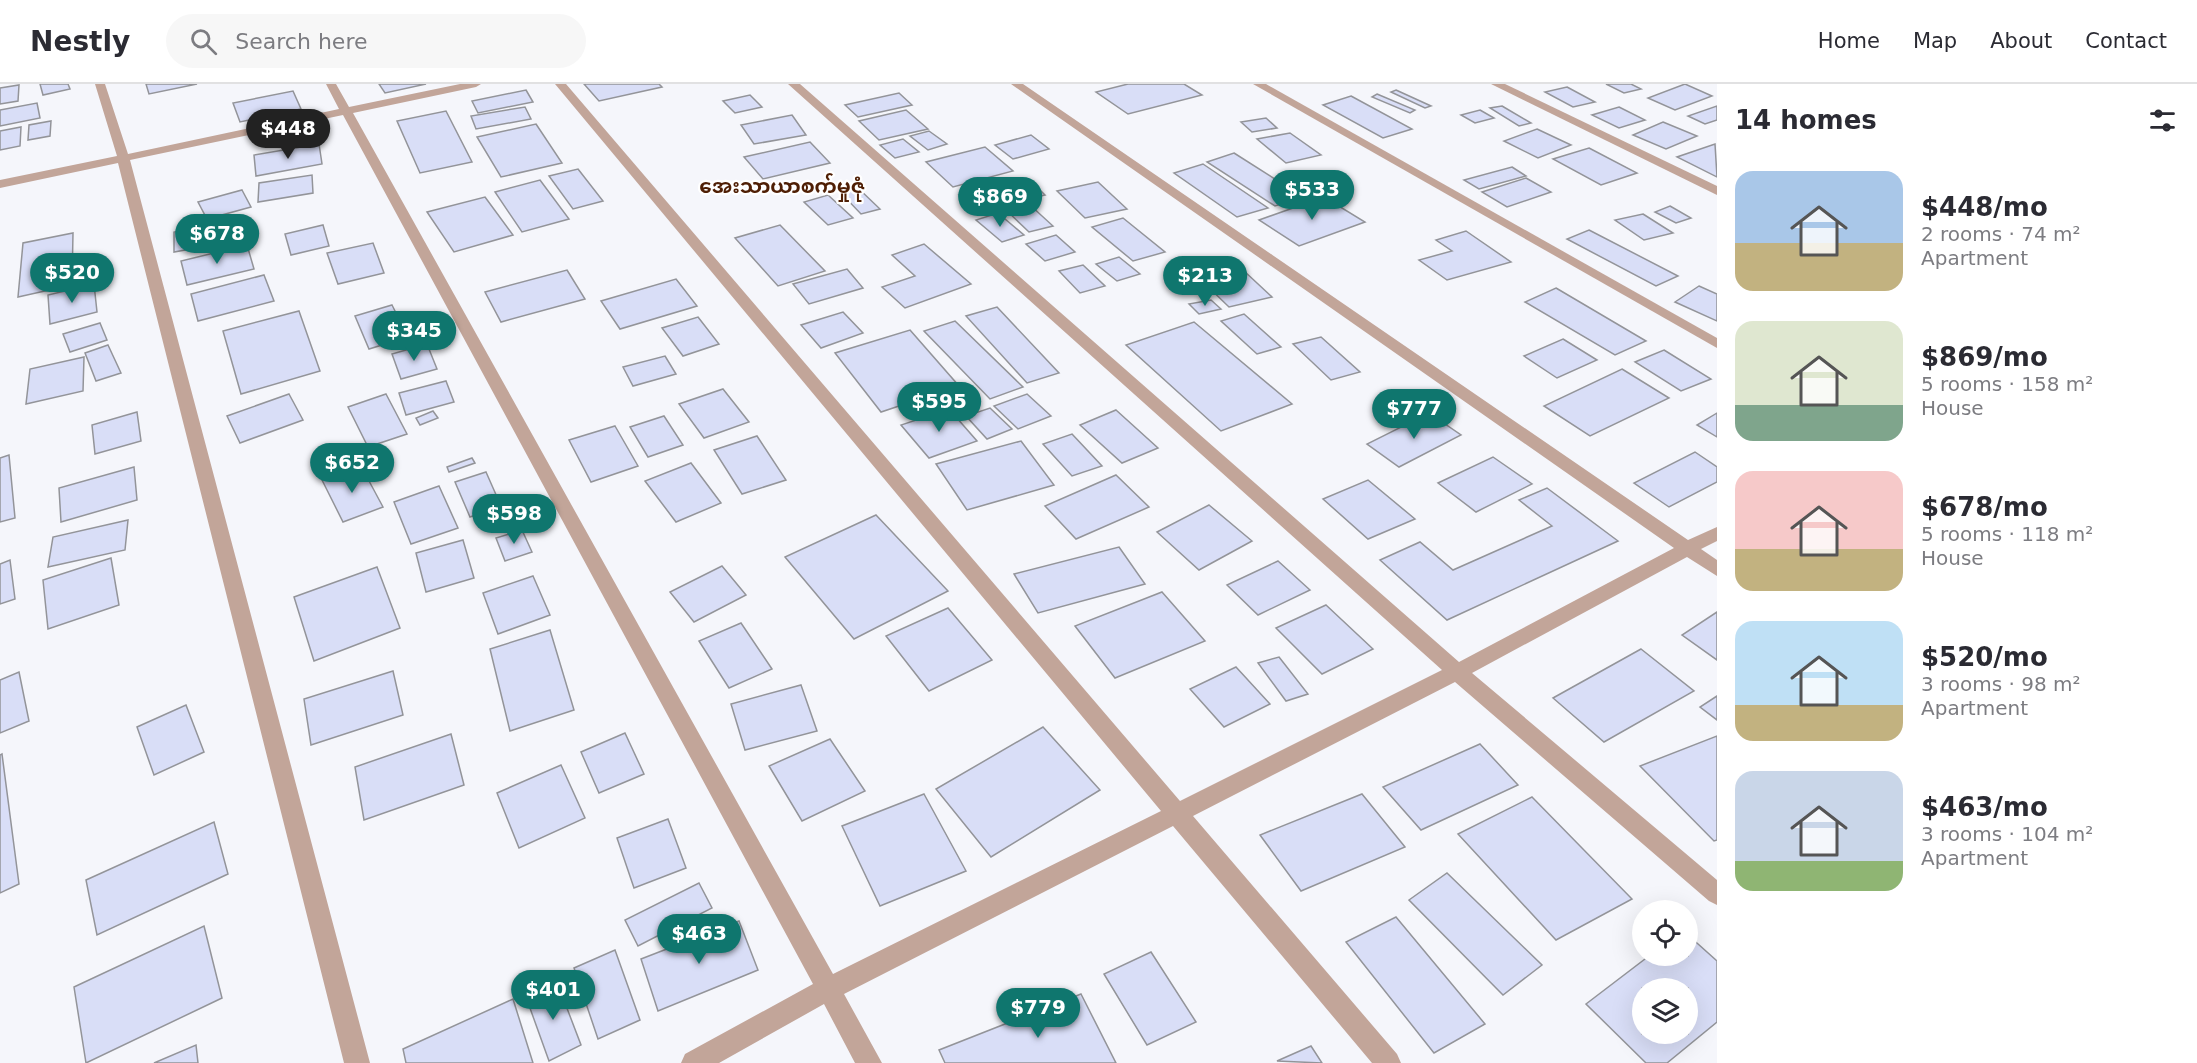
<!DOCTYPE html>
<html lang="en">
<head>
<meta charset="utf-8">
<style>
	:root { --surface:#fff; --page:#f7f7f7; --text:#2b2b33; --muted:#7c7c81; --line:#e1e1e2; --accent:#0f766e }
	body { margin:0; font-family:"DejaVu Sans","Noto Sans Myanmar",sans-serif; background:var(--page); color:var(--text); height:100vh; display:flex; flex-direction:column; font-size:22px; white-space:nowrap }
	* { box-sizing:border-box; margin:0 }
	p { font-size:20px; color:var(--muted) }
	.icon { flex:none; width:33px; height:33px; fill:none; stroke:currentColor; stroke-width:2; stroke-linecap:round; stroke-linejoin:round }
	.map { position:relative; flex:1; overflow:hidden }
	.details { display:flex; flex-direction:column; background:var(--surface); width:480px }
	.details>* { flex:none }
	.controls { position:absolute; left:1632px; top:816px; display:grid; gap:12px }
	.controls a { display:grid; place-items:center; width:66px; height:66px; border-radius:50%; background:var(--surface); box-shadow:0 6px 24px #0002; font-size:30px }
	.price { position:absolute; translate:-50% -51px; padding:0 14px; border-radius:21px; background:var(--accent); color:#fff; font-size:20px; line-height:39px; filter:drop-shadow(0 2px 3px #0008) }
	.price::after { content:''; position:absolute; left:50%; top:36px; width:18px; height:14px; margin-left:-9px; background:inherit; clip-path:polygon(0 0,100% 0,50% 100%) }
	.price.active { background:#222; color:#fff }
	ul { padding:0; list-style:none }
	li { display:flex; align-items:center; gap:18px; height:150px; padding:0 18px }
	li span { display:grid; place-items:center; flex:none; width:168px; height:120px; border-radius:18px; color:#555 }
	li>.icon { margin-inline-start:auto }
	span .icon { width:72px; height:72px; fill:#fffc; stroke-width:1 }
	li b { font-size:26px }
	h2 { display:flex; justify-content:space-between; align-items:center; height:72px; padding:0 18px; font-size:26px }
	header { display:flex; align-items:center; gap:36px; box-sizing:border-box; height:84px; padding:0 30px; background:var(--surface); border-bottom:2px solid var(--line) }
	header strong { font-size:28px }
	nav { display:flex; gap:33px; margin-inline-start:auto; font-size:21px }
	.search { width:420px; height:54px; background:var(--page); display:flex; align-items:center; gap:15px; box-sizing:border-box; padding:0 21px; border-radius:33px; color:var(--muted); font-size:22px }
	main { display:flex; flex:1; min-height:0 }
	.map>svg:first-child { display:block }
	.building { fill:#d9def7; stroke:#939499; stroke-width:1.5; fill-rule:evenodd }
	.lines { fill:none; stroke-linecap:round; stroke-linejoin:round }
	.minor { fill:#c2a599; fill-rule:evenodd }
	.labels { text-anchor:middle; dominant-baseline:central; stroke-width:4.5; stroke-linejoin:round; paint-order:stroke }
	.far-district-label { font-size:20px; font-weight:bold; fill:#4f1f05; stroke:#fff }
</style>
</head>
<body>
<header>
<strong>Nestly</strong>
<div class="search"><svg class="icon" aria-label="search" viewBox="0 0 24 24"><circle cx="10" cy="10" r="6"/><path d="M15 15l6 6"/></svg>Search here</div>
<nav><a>Home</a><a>Map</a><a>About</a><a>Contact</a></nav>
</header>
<main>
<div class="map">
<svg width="1717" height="979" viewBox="0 0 1717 979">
	<rect width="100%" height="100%" fill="#f5f6fb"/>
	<g class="building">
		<polygon points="40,0 68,0 70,5 43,11"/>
		<polygon points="146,0 197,0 149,10"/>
		<polygon points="379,0 426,0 385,9"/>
		<polygon points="584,0 659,0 662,3 599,17"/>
		<polygon points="1128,0 1184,0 1202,11 1128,30 1096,8"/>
		<polygon points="1606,0 1631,0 1641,5 1624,9"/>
		<polygon points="1685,0 1712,12 1675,26 1648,14"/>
		<polygon points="19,1 18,17 0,20 0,4"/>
		<polygon points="1567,3 1595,18 1573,23 1545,8"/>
		<polygon points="526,6 533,18 478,29 472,17"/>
		<polygon points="1396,6 1431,22 1425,24 1391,8"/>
		<polygon points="293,7 301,25 240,38 233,19"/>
		<polygon points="899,9 912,21 858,33 845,21"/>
		<polygon points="1377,10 1415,26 1410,29 1372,13"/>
		<polygon points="750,11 762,23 735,29 723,17"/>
		<polygon points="1351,12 1412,45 1383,54 1323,21"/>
		<polygon points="37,19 40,34 0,42 0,26"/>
		<polygon points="1502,22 1531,39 1519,42 1490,24"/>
		<polygon points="1717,22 1717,36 1705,40 1688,32"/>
		<polygon points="525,23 531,35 476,45 471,32"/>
		<polygon points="1619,23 1645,36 1619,44 1592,31"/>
		<polygon points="906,26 928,45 879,56 859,37"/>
		<polygon points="1480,26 1494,34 1475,39 1461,31"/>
		<polygon points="446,27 472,78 420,89 397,37"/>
		<polygon points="792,31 806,51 754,60 741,41"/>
		<polygon points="1266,34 1277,44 1252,48 1241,38"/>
		<polygon points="51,37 50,52 28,56 29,41"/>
		<polygon points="1663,38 1697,52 1666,65 1633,51"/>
		<polygon points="536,40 562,79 501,93 477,53"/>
		<polygon points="21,43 20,62 0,66 0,47"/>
		<polygon points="1537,45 1571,61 1538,74 1504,57"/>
		<polygon points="929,47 947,60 928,66 910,52"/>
		<polygon points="1290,49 1321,71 1286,79 1257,55"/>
		<polygon points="1031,51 1049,65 1013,75 995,61"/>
		<polygon points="903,55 919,68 895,74 880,61"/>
		<polygon points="810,58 830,79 763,95 744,73"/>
		<polygon points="319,60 322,80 256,92 254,71"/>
		<polygon points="1715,60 1717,93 1677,73"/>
		<polygon points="985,63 1013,87 953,103 926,78"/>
		<polygon points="1589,64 1637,89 1601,101 1553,75"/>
		<polygon points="1234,69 1303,113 1275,122 1207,78"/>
		<polygon points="1203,80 1268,124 1237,133 1174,89"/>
		<polygon points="1512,83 1526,92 1479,105 1464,96"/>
		<polygon points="578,85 603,117 573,125 549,92"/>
		<polygon points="312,91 313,109 258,118 259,99"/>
		<polygon points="1526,94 1551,108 1507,123 1482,108"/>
		<polygon points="540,96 569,135 522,148 495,108"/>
		<polygon points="1030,96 1045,111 973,126 959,111"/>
		<polygon points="1098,98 1127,125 1085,134 1057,107"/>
		<polygon points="858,104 880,125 861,130 840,108"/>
		<polygon points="242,106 251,123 207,135 198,118"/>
		<polygon points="828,111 853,134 828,141 804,118"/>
		<polygon points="485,113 513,151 454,168 427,128"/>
		<polygon points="1324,113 1365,138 1299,162 1259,136"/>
		<polygon points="1030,121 1053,142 1029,148 1007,127"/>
		<polygon points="1670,122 1691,134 1676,139 1655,128"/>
		<polygon points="998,129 1024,151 1002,158 976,136"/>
		<polygon points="1643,130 1673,149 1644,156 1615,136"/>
		<polygon points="1123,134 1165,168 1133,177 1092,143"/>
		<polygon points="223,139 224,159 174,168 174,148"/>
		<polygon points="323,141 329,162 291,171 285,150"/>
		<polygon points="780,141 825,187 778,202 735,154"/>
		<polygon points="1589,146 1678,192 1656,202 1567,155"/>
		<polygon points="1466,147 1511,178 1447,196 1419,176 1452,167 1436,156"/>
		<polygon points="73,149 72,201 18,213 23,159"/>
		<polygon points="1056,151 1075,168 1045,177 1026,160"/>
		<polygon points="373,159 384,189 338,200 327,169"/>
		<polygon points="924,160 971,200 905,224 882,203 915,192 892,171"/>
		<polygon points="247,161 254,185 187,201 181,177"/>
		<polygon points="1119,173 1140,190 1117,197 1096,180"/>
		<polygon points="1083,181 1105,202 1080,209 1059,187"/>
		<polygon points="847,185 863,204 809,220 793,200"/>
		<polygon points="567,186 585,215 501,238 485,208"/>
		<polygon points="1243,186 1272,213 1229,223 1201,196"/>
		<polygon points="264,191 274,217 198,237 191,210"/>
		<polygon points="676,195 697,222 620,245 601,217"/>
		<polygon points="94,200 97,228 50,240 48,211"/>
		<polygon points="1699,202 1717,210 1717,237 1675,218"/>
		<polygon points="1556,204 1646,257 1615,271 1525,218"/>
		<polygon points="1211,216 1221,225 1199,230 1189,220"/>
		<polygon points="392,221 408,253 369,265 355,232"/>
		<polygon points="997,223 1059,289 1027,299 966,232"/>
		<polygon points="299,227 320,287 241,310 223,247"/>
		<polygon points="843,228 863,249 821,264 801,241"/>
		<polygon points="1244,230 1281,263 1257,270 1221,237"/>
		<polygon points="698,233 719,260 683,272 662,244"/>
		<polygon points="955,237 1023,303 990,315 924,247"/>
		<polygon points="1194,238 1292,320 1221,347 1126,261"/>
		<polygon points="100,239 107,256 70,268 63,250"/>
		<polygon points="910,246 959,302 881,328 835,269"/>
		<polygon points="1321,253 1360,288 1331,296 1293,260"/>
		<polygon points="1563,255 1597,276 1557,294 1524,272"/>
		<polygon points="427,260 437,285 401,295 392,270"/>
		<polygon points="108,261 121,289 96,297 85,269"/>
		<polygon points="1664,266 1711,295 1681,307 1635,278"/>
		<polygon points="665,272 676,290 633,302 623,283"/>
		<polygon points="84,273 83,307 26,320 30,285"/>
		<polygon points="1622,285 1669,314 1590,352 1544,322"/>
		<polygon points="446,297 454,318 406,331 399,309"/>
		<polygon points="723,305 749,338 704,354 679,320"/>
		<polygon points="289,310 303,336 240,359 227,332"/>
		<polygon points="386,310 407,350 368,363 348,323"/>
		<polygon points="1027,310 1051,332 1018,345 994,322"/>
		<polygon points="990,324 1012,345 987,355 966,332"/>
		<polygon points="949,325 977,357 929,374 901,341"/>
		<polygon points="1116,326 1158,364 1122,379 1080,341"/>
		<polygon points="433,327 438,334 420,341 416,334"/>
		<polygon points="137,328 141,357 95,370 92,341"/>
		<polygon points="1429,329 1461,351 1399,383 1367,360"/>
		<polygon points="1717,329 1717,353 1697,341"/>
		<polygon points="664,332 683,361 648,373 630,343"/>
		<polygon points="615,342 638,382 591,398 569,356"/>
		<polygon points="1072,350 1102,382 1072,392 1043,360"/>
		<polygon points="757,352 786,396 742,410 714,366"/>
		<polygon points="1021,357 1054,401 967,426 936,380"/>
		<polygon points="1695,368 1717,383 1717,398 1669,423 1634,399"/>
		<polygon points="9,371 15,434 0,438 0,374"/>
		<polygon points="1493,373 1532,400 1476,428 1438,399"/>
		<polygon points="472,374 475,379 449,388 447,383"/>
		<polygon points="691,379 721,419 676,438 645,397"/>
		<polygon points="361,382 383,423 343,438 322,396"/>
		<polygon points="134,383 137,416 61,438 59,404"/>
		<polygon points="486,388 501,422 470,433 455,398"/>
		<polygon points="1116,391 1149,423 1076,455 1045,422"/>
		<polygon points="1368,396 1415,435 1368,455 1323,415"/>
		<polygon points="439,402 458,444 411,460 394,418"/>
		<polygon points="1547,404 1618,457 1447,536 1380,476 1420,458 1453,486 1552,442 1519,416"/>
		<polygon points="1209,421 1252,457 1199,486 1157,448"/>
		<polygon points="876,431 948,507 854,555 785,473"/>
		<polygon points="128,436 125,466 48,483 53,453"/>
		<polygon points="522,446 532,468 505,477 496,454"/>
		<polygon points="463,456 474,494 426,508 416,469"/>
		<polygon points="1119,463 1145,500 1038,529 1014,490"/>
		<polygon points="111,474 119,521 48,545 43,496"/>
		<polygon points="10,476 15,515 0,520 0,480"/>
		<polygon points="1278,477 1310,506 1258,531 1227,501"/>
		<polygon points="722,482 746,511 694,538 670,508"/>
		<polygon points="377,483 400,544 314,577 294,513"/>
		<polygon points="533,492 550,531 498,550 483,509"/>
		<polygon points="1162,508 1205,557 1115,594 1075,542"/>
		<polygon points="1326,521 1373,565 1322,590 1276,544"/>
		<polygon points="948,524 992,576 929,607 886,552"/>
		<polygon points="1717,528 1717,576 1682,551"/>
		<polygon points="741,539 772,585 729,604 699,557"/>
		<polygon points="550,546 574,626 510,647 490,565"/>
		<polygon points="1641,565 1694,607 1604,658 1553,614"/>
		<polygon points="1279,573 1308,610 1286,617 1258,579"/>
		<polygon points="1236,583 1270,620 1224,643 1190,605"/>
		<polygon points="393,587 403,631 311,661 304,615"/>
		<polygon points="19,588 29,637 0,649 0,596"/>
		<polygon points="801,601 817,647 745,666 731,620"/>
		<polygon points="1717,612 1717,636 1700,623"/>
		<polygon points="186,621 204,668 154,691 137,643"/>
		<polygon points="1043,643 1100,706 991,773 936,705"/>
		<polygon points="625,649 644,690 599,709 581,668"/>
		<polygon points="451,650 464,701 364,736 355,683"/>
		<polygon points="1717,652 1717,756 1714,757 1640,682"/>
		<polygon points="830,655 865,707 802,737 769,682"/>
		<polygon points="1480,660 1518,701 1421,746 1383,703"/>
		<polygon points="2,670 19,800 0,809 0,671"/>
		<polygon points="561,681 585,734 519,764 497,709"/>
		<polygon points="924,710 966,787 880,822 842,742"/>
		<polygon points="1362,710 1405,763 1301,807 1260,751"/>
		<polygon points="1532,713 1632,815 1556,856 1458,750"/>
		<polygon points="668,735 686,784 634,804 617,754"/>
		<polygon points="214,738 228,790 97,851 86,796"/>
		<polygon points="1447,789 1542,881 1503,911 1409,816"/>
		<polygon points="699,799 712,824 638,862 625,836"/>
		<polygon points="1396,833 1485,940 1434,969 1346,858"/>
		<polygon points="739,837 758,886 658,927 641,875"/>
		<polygon points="204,842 222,914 86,979 74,903"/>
		<path d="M1688 851 1717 877V938L1667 979H1646L1586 920 1649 872H1688ZM1642 904H1688V950H1642Z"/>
		<polygon points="615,866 640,936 598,955 574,884"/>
		<polygon points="1151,868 1196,938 1147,961 1104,890"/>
		<polygon points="557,898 581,961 549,977 526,913"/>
		<polygon points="1081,910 1116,979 945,979 939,966"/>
		<polygon points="513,915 533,979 406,979 403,965"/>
		<polygon points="196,961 198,979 154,979"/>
		<polygon points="1311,962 1322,979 1277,977"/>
	</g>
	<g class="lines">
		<g class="minor">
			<polygon points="95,0 105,0 128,70 339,25 326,0 336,0 349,23 460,0 481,0 476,3 353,29 833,890 1161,727 555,0 566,0 1180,717 1442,586 788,0 800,0 1459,578 1674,464 1011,0 1023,0 1688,456 1717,443 1717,457 1701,465 1717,476 1717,492 1687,473 1472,589 1717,796 1717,821 1709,817 1455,598 1193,732 1397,970 1401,979 1372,979 1173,742 844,910 882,979 855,979 824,920 719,979 681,979 685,970 813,900 343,31 130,76 370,979 344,979 118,79 0,104 0,96 117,72"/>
			<polygon points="1253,0 1266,0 1717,254 1717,264"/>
			<polygon points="1491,0 1505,0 1717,102 1717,111"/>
		</g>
	</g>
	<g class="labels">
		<g class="far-district-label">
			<text x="782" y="102">အေးသာယာစက်မှုဇုံ</text>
		</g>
	</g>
</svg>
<div class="controls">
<a><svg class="icon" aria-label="locate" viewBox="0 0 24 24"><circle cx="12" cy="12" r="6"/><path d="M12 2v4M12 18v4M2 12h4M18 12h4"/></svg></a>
<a><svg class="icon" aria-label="layers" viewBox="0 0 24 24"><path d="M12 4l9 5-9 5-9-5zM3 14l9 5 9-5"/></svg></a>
</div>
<b class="price active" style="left:288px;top:76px">$448</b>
<b class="price" style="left:1312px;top:137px">$533</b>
<b class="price" style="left:1000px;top:144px">$869</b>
<b class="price" style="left:217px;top:181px">$678</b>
<b class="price" style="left:72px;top:220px">$520</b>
<b class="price" style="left:1205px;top:223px">$213</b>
<b class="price" style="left:414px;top:278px">$345</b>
<b class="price" style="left:939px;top:349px">$595</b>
<b class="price" style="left:1414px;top:356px">$777</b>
<b class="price" style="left:352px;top:410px">$652</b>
<b class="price" style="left:514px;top:461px">$598</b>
<b class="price" style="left:699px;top:881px">$463</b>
<b class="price" style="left:553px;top:937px">$401</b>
<b class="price" style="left:1038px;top:955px">$779</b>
</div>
<section class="details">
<h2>14 homes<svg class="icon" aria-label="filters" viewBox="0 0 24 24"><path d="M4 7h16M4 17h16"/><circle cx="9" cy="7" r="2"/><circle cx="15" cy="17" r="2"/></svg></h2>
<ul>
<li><span style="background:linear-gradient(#a9c7e8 60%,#c2b280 0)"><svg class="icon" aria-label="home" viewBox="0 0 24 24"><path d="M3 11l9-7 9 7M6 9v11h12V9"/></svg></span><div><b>$448/mo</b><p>2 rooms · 74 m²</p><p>Apartment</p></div></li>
<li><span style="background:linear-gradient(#dfe7d0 70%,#7fa58c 0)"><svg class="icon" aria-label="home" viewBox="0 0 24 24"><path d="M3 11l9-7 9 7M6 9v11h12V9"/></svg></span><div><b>$869/mo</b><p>5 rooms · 158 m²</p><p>House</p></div></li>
<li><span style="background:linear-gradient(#f6c9c9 65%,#c2b280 0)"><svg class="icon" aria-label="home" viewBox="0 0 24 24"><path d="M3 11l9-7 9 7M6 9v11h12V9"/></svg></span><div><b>$678/mo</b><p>5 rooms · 118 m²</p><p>House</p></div></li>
<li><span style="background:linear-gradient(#bfe0f5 70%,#c2b280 0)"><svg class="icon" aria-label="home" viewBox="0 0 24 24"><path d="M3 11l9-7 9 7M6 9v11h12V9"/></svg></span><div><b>$520/mo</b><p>3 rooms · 98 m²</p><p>Apartment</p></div></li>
<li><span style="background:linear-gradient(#c9d6e8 75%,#8fb573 0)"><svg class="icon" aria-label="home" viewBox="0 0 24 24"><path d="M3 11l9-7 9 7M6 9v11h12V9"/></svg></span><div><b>$463/mo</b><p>3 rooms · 104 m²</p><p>Apartment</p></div></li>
</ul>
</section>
</main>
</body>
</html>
